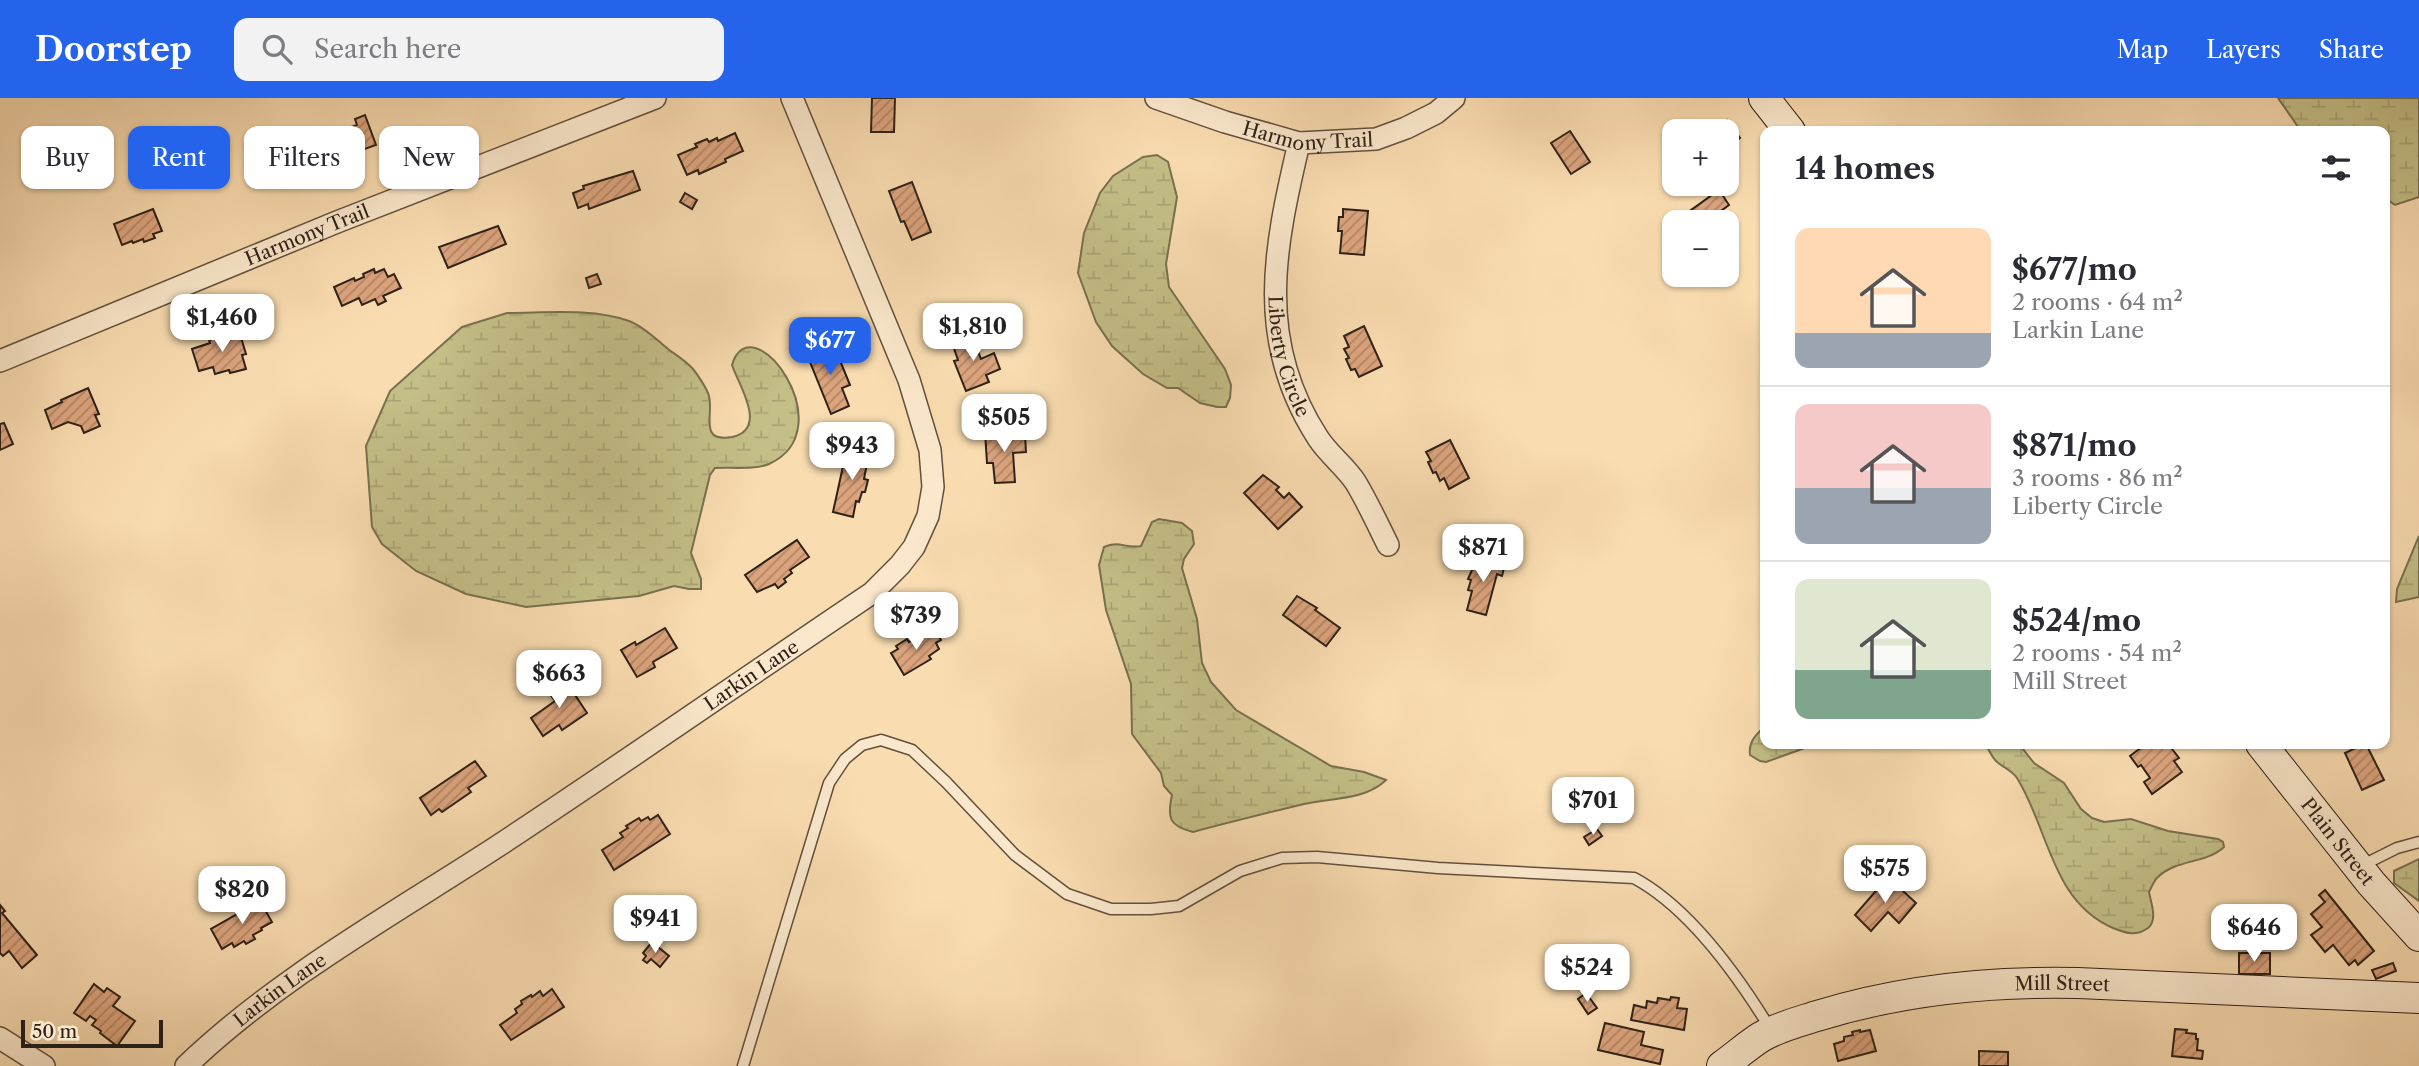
<!DOCTYPE html>
<html lang="en">
<head>
<meta charset="utf-8">
<style>
	:root { --surface:#fff; --page:#f2f2f3; --text:#2b2b33; --muted:#7c7c81; --line:#e1e1e2; --accent:#2563eb }
	body { margin:0; font-family:"Libre Caslon Text",serif; background:var(--page); color:var(--text); height:100vh; display:flex; flex-direction:column; font-size:26px; white-space:nowrap }
	* { box-sizing:border-box; margin:0 }
	p { font-size:23px; color:var(--muted) }
	.icon { flex:none; width:38px; height:38px; fill:none; stroke:currentColor; stroke-width:2; stroke-linecap:round; stroke-linejoin:round }
	.map { position:relative; flex:1; overflow:hidden }
	.panel { position:absolute; left:1760px; top:28px; width:630px; height:623px; display:flex; flex-direction:column; background:var(--surface); border-radius:14px; box-shadow:0 2px 5px #0004 }
	.panel>* { flex:none }
	.hud { position:absolute; left:21px; top:28px; width:665px; height:63px; display:flex; gap:14px }
	.buttons { position:absolute; left:1662px; top:21px; display:grid; gap:14px }
	.buttons a { display:grid; place-items:center; width:77px; height:77px; border-radius:14px; background:var(--surface); box-shadow:0 2px 5px #0004; font-size:35px }
	.scale { position:absolute; left:21px; bottom:18px; width:142px; box-sizing:border-box; padding-left:7px; border:4px solid #2e2118; border-top:0; font-size:19px; line-height:24px; white-space:nowrap; color:#2e2118; -webkit-text-stroke:5px #fbe8cc; paint-order:stroke }
	.price { position:absolute; translate:-50% -60px; padding:0 16px; border-radius:14px; background:#fff; color:#222; font-size:23px; line-height:46px; filter:drop-shadow(0 2px 4px #0008) }
	.price::after { content:''; position:absolute; left:50%; top:42px; width:21px; height:16px; margin-left:-10px; background:inherit; clip-path:polygon(0 0,100% 0,50% 100%) }
	.price.active { background:var(--accent); color:#fff }
	ul { padding:0; list-style:none }
	li { display:flex; align-items:center; gap:21px; height:175px; padding:0 35px }
	li+li { border-top:2px solid var(--line) }
	li span { display:grid; place-items:center; flex:none; width:196px; height:140px; border-radius:14px; color:#555 }
	li>.icon { margin-inline-start:auto }
	span .icon { width:84px; height:84px; fill:#fffc; stroke-width:1 }
	li b { font-size:30px }
	h2 { display:flex; justify-content:space-between; align-items:center; height:84px; padding:0 35px; font-size:30px }
	.chip { padding:0 24px; border-radius:14px; background:var(--surface); box-shadow:0 2px 5px #0004; font-size:24px; line-height:63px }
	.chip.active { background:var(--accent); color:#fff }
	header { display:flex; align-items:center; gap:42px; box-sizing:border-box; height:98px; padding:0 35px; background:var(--accent); color:#fff }
	header strong { font-size:33px }
	nav { display:flex; gap:38px; margin-inline-start:auto; font-size:24px }
	.search { width:490px; height:63px; background:var(--page); display:flex; align-items:center; gap:18px; box-sizing:border-box; padding:0 24px; border-radius:14px; color:var(--muted); font-size:26px }
	.map>svg:first-child { display:block }
	.wetland { fill:url(#wetland-marsh); stroke:#797050; stroke-width:2 }
	.building { fill:url(#building-hatch); stroke:#2e2118; stroke-width:2 }
	.lines { fill:none; stroke-linecap:round; stroke-linejoin:round }
	.lane-casing { stroke:#61503e; stroke-width:13 }
	.street-casing { stroke:#61503e; stroke-width:24 }
	.secondary-casing { stroke:#2e2118; stroke-width:32 }
	.lane { stroke:#fbe8cc; stroke-width:10 }
	.street { stroke:#fbe8cc; stroke-width:21 }
	.secondary { stroke:#fbe8cc; stroke-width:30 }
	.labels { text-anchor:middle; dominant-baseline:central; stroke-width:6; stroke-linejoin:round; paint-order:stroke }
	.street-label { font-size:19px; fill:#2e2118; stroke:#fbe8cc }
</style>
</head>
<body>
<header>
<strong>Doorstep</strong>
<div class="search"><svg class="icon" aria-label="search" viewBox="0 0 24 24"><circle cx="10" cy="10" r="6"/><path d="M15 15l6 6"/></svg>Search here</div>
<nav><a>Map</a><a>Layers</a><a>Share</a></nav>
</header>
<div class="map">
<svg width="2419" height="968" viewBox="0 0 2419 968">
	<defs>
		<pattern id="wetland-marsh" width="20" height="14" patternUnits="userSpaceOnUse" patternTransform="scale(1.75)"><rect width="20" height="14" fill="#c4bf87"/><path d="M1 5h8M5 5V1M11 12h8M15 12V8" fill="none" stroke="#a9a474"/></pattern>
		<pattern id="building-hatch" width="6" height="6" patternUnits="userSpaceOnUse" patternTransform="scale(1.75)"><rect width="6" height="6" fill="#dca47d"/><path d="M-1 1l2-2M0 6l6-6M5 7l2-2" fill="none" stroke="#b38565"/></pattern>
	</defs>
	<rect width="100%" height="100%" fill="#f9dcb0"/>
	<filter id="stains"><feTurbulence type="fractalNoise" baseFrequency=".00286" numOctaves="4"/><feColorMatrix values="0 0 0 0 .2 0 0 0 0 .09 0 0 0 0 .02 0 0 0 .5 -.17"/></filter>
	<radialGradient id="worn" r=".72"><stop offset=".6" stop-color="#630" stop-opacity="0"/><stop offset="1" stop-color="#630" stop-opacity=".3"/></radialGradient>
	<g class="wetland">
		<polygon points="2278,0 2419,0 2419,99 2395,107 2385,100 2385,33 2301,33"/>
		<polygon points="1157,57 1168,64 1177,99 1166,166 1169,189 1225,271 1231,287 1230,300 1226,309 1217,309 1200,305 1178,290 1167,290 1143,276 1112,248 1096,224 1078,175 1084,135 1100,95 1113,78 1143,59"/>
		<path d="M507 215C546 215 591 210 629 223 643 228 657 242 668 251 676 257 686 263 693 271 698 277 707 291 709 298 714 316 698 345 732 339 769 331 738 286 732 267 751 203 846 331 769 366 757 372 729 369 715 370L710 377 691 455 701 481V491H689L674 488 639 498 526 509 466 496 416 473 382 446 372 429 366 348 390 293 462 229Z"/>
		<path d="M1159 421 1182 425 1192 433 1194 446 1184 461 1182 470 1197 521 1202 565 1211 584 1236 612 1331 668 1364 674 1386 682C1366 702 1331 700 1304 706 1267 715 1230 724 1193 734 1169 728 1167 720 1172 697L1164 688 1161 675 1132 636 1131 586 1106 512 1099 467 1104 449C1120 442 1125 451 1141 448L1152 424Z"/>
		<polygon points="2419,438 2419,499 2396,504 2397,491"/>
		<path d="M1766 627V646H1816L1766 664 1760 663 1750 657C1748 643 1757 636 1766 627Z"/>
		<path d="M1985 646H2019L2034 665 2064 685 2081 711 2092 720 2104 724 2131 721 2168 733 2218 741 2223 744 2224 749C2206 766 2175 761 2157 780 2154 783 2151 790 2149 794 2151 805 2158 822 2148 830 2135 839 2126 835 2113 830 2051 803 2049 731 2017 680 2012 672 2002 669 1996 663 1991 658 1989 651 1985 646Z"/>
		<polygon points="2419,761 2419,803 2394,785 2394,773"/>
	</g>
	<g class="building">
		<polygon points="872,0 895,0 894,34 871,34"/>
		<polygon points="365,17 376,47 345,58 343,55 326,61 318,41 357,27 355,21"/>
		<polygon points="1727,22 1740,40 1727,49 1727,33 1712,33"/>
		<polygon points="1570,33 1590,64 1571,76 1551,45"/>
		<polygon points="735,35 743,53 725,61 726,64 699,76 698,72 687,77 678,57 697,49 695,46 707,41 709,44 717,40 718,43"/>
		<polygon points="633,73 640,92 589,111 588,106 578,110 573,95 584,91 583,88"/>
		<polygon points="912,84 931,134 912,142 904,123 901,124 889,93"/>
		<polygon points="1719,92 1729,107 1706,124 1684,124 1680,120"/>
		<polygon points="685,95 697,102 692,111 680,104"/>
		<polygon points="153,111 162,133 153,136 155,140 144,144 143,141 133,145 132,143 122,147 114,126"/>
		<polygon points="1343,111 1368,113 1364,157 1340,155 1342,133 1338,133 1339,119 1343,119"/>
		<polygon points="498,128 506,146 448,170 439,149"/>
		<polygon points="374,171 375,175 384,171 388,179 394,176 401,190 383,198 386,203 378,207 375,201 362,207 359,200 342,208 334,189 354,180 355,183 364,179 363,176"/>
		<polygon points="597,176 601,186 589,190 586,180"/>
		<polygon points="1364,228 1382,268 1359,279 1355,271 1351,272 1346,261 1349,260 1344,251 1349,249 1344,238"/>
		<polygon points="239,233 246,256 242,257 246,271 230,275 229,272 215,276 213,269 199,273 192,251 210,245 209,242"/>
		<polygon points="970,234 981,261 994,255 1000,271 986,277 989,284 966,293 954,263 958,262 951,242"/>
		<polygon points="825,246 830,258 837,255 850,287 842,290 849,308 831,316 806,254"/>
		<polygon points="88,290 99,316 95,317 100,328 84,335 81,328 68,324 52,331 45,312 62,304 61,302"/>
		<polygon points="4,325 13,346 0,352 0,326"/>
		<polygon points="1009,332 1010,338 1025,337 1026,354 1013,355 1015,384 995,385 993,365 987,365 985,334"/>
		<polygon points="1450,342 1469,380 1449,391 1444,380 1440,383 1436,374 1433,375 1428,364 1431,363 1426,354"/>
		<polygon points="847,350 869,355 864,381 868,382 865,394 862,394 859,404 856,403 853,419 833,414"/>
		<polygon points="1263,377 1279,389 1276,392 1284,400 1289,395 1302,409 1278,431 1244,395"/>
		<polygon points="797,442 809,459 790,472 792,475 784,481 786,484 778,490 775,486 757,494 745,477"/>
		<polygon points="1478,459 1505,466 1502,478 1497,476 1486,517 1467,512 1472,493 1468,492 1471,482 1468,481"/>
		<polygon points="1297,498 1317,510 1315,512 1340,530 1326,548 1283,517"/>
		<polygon points="665,530 677,550 653,564 655,569 637,579 621,552 635,544 636,547"/>
		<polygon points="929,531 933,538 937,536 941,542 936,545 939,551 929,558 931,561 904,577 891,555 898,551 896,548 907,541 909,544"/>
		<polygon points="561,583 570,596 573,594 587,615 562,632 559,627 543,638 531,620 555,603 547,592"/>
		<polygon points="2146,646 2168,646 2179,660 2174,663 2182,674 2152,696 2144,684 2150,680 2141,667 2138,669 2130,658"/>
		<polygon points="2364,646 2366,646 2384,682 2362,692 2345,655"/>
		<polygon points="475,663 486,678 468,690 471,694 442,714 439,711 431,717 420,700"/>
		<polygon points="658,717 670,736 614,772 602,752 623,739 620,735 628,730 626,728 639,720 641,723 648,719 650,722"/>
		<polygon points="1597,731 1602,738 1589,747 1584,739"/>
		<polygon points="1888,779 1916,805 1899,825 1888,814 1871,833 1855,817"/>
		<polygon points="2325,792 2374,853 2358,867 2355,862 2349,867 2333,847 2325,854 2311,837 2322,829 2311,816 2325,804 2319,797"/>
		<polygon points="260,803 272,824 261,830 262,832 253,837 255,841 246,846 244,843 234,849 232,845 222,851 211,831"/>
		<polygon points="0,807 5,813 2,815 37,857 22,870 9,853 3,858 0,855"/>
		<polygon points="652,844 669,858 660,869 651,861 647,865 643,862 646,858 643,855"/>
		<rect x="2239" y="855" width="31" height="21"/>
		<polygon points="2393,865 2396,873 2376,881 2372,872"/>
		<polygon points="94,886 104,894 107,890 120,899 113,908 135,923 117,948 100,935 101,933 92,927 96,922 90,918 86,923 74,915"/>
		<polygon points="552,891 564,909 511,942 500,927 517,915 515,911 522,906 521,903 531,897 532,899 540,893 543,898"/>
		<polygon points="1586,895 1597,910 1588,916 1578,901"/>
		<polygon points="1671,899 1679,900 1677,910 1687,911 1684,932 1631,922 1634,907 1646,910 1647,903 1657,905 1658,900 1670,902"/>
		<polygon points="1605,925 1644,934 1641,947 1663,952 1660,966 1598,952"/>
		<polygon points="2175,931 2187,932 2186,935 2196,936 2196,941 2198,941 2197,952 2203,953 2202,961 2172,958"/>
		<polygon points="1860,932 1860,934 1870,932 1876,953 1838,963 1834,946 1844,943 1844,939 1853,937 1852,934"/>
		<polygon points="1979,953 2008,954 2008,968 1979,968"/>
	</g>
	<g class="lines">
		<g class="lane-casing">
			<g id="lane">
				<polyline points="2361,768 2397,750 2419,744"/>
				<path d="M743 968 829 685 845 661 862 647 881 642 912 652 946 684 1015 757 1067 796 1111 811H1151L1179 808 1240 773 1282 760 1317 759 1438 770 1634 780C1690 810 1738 878 1771 932"/>
			</g>
		</g>
		<g class="street-casing">
			<g id="street">
				<path id="s1" d="M1156 0 1225 24 1299 45 1376 41 1406 30 1436 15 1454 0"/>
				<path id="s2" d="M1299 45C1274 151 1255 243 1318 340 1329 357 1346 369 1356 385 1368 405 1378 427 1388 447"/>
				<path id="s3" d="M0 263 337 124 655 0"/>
				<polyline points="0,940 44,968"/>
				<path id="s4" d="M186 968C278 880 392 817 498 748 624 665 747 579 872 495L900 467 914 449 928 418 933 389 930 352 909 282 792 0"/>
			</g>
		</g>
		<g class="secondary-casing">
			<g id="secondary">
				<polyline points="1764,0 1790,33"/>
				<path id="s5" d="M2261 646 2371 785 2419 838"/>
				<path id="s6" d="M1722 968C1735 959 1748 947 1761 939 1778 929 1798 924 1817 918 1901 892 1989 883 2078 885L2419 900"/>
			</g>
		</g>
		<use href="#lane" class="lane"/>
		<use href="#street" class="street"/>
		<use href="#secondary" class="secondary"/>
	</g>
	<g class="labels">
		<g class="street-label">
			<text stroke="none"><textPath href="#s1" startOffset="158">Harmony Trail</textPath></text>
			<text stroke="none"><textPath href="#s3" startOffset="332">Harmony Trail</textPath></text>
			<text stroke="none"><textPath href="#s2" startOffset="217">Liberty Circle</textPath></text>
			<text stroke="none"><textPath href="#s4" startOffset="688">Larkin Lane</textPath></text>
			<text stroke="none"><textPath href="#s5" startOffset="124">Plain Street</textPath></text>
			<text stroke="none"><textPath href="#s6" startOffset="357">Mill Street</textPath></text>
			<text stroke="none"><textPath href="#s4" startOffset="121">Larkin Lane</textPath></text>
		</g>
	</g>
	<rect width="100%" height="100%" filter="url(#stains)"/>
	<rect width="100%" height="100%" fill="url(#worn)"/>
</svg>
<div class="buttons">
<a>+</a>
<a>−</a>
</div>
<div class="scale">50 m</div>
<b class="price" style="left:222px;top:256px">$1,460</b>
<b class="price" style="left:973px;top:265px">$1,810</b>
<b class="price active" style="left:830px;top:279px">$677</b>
<b class="price" style="left:1004px;top:356px">$505</b>
<b class="price" style="left:852px;top:384px">$943</b>
<b class="price" style="left:1483px;top:486px">$871</b>
<b class="price" style="left:916px;top:554px">$739</b>
<b class="price" style="left:559px;top:612px">$663</b>
<b class="price" style="left:1593px;top:739px">$701</b>
<b class="price" style="left:1885px;top:807px">$575</b>
<b class="price" style="left:242px;top:828px">$820</b>
<b class="price" style="left:655px;top:857px">$941</b>
<b class="price" style="left:2254px;top:866px">$646</b>
<b class="price" style="left:1587px;top:906px">$524</b>
<div class="hud">
<a class="chip">Buy</a>
<a class="chip active">Rent</a>
<a class="chip">Filters</a>
<a class="chip">New</a>
</div>
<section class="panel">
<h2>14 homes<svg class="icon" aria-label="filters" viewBox="0 0 24 24"><path d="M4 7h16M4 17h16"/><circle cx="9" cy="7" r="2"/><circle cx="15" cy="17" r="2"/></svg></h2>
<ul>
<li><span style="background:linear-gradient(#ffd9b3 75%,#9aa5b1 0)"><svg class="icon" aria-label="home" viewBox="0 0 24 24"><path d="M3 11l9-7 9 7M6 9v11h12V9"/></svg></span><div><b>$677/mo</b><p>2 rooms · 64 m²</p><p>Larkin Lane</p></div></li>
<li><span style="background:linear-gradient(#f6c9c9 60%,#9aa5b1 0)"><svg class="icon" aria-label="home" viewBox="0 0 24 24"><path d="M3 11l9-7 9 7M6 9v11h12V9"/></svg></span><div><b>$871/mo</b><p>3 rooms · 86 m²</p><p>Liberty Circle</p></div></li>
<li><span style="background:linear-gradient(#dfe7d0 65%,#7fa58c 0)"><svg class="icon" aria-label="home" viewBox="0 0 24 24"><path d="M3 11l9-7 9 7M6 9v11h12V9"/></svg></span><div><b>$524/mo</b><p>2 rooms · 54 m²</p><p>Mill Street</p></div></li>
</ul>
</section>
</div>
</body>
</html>
